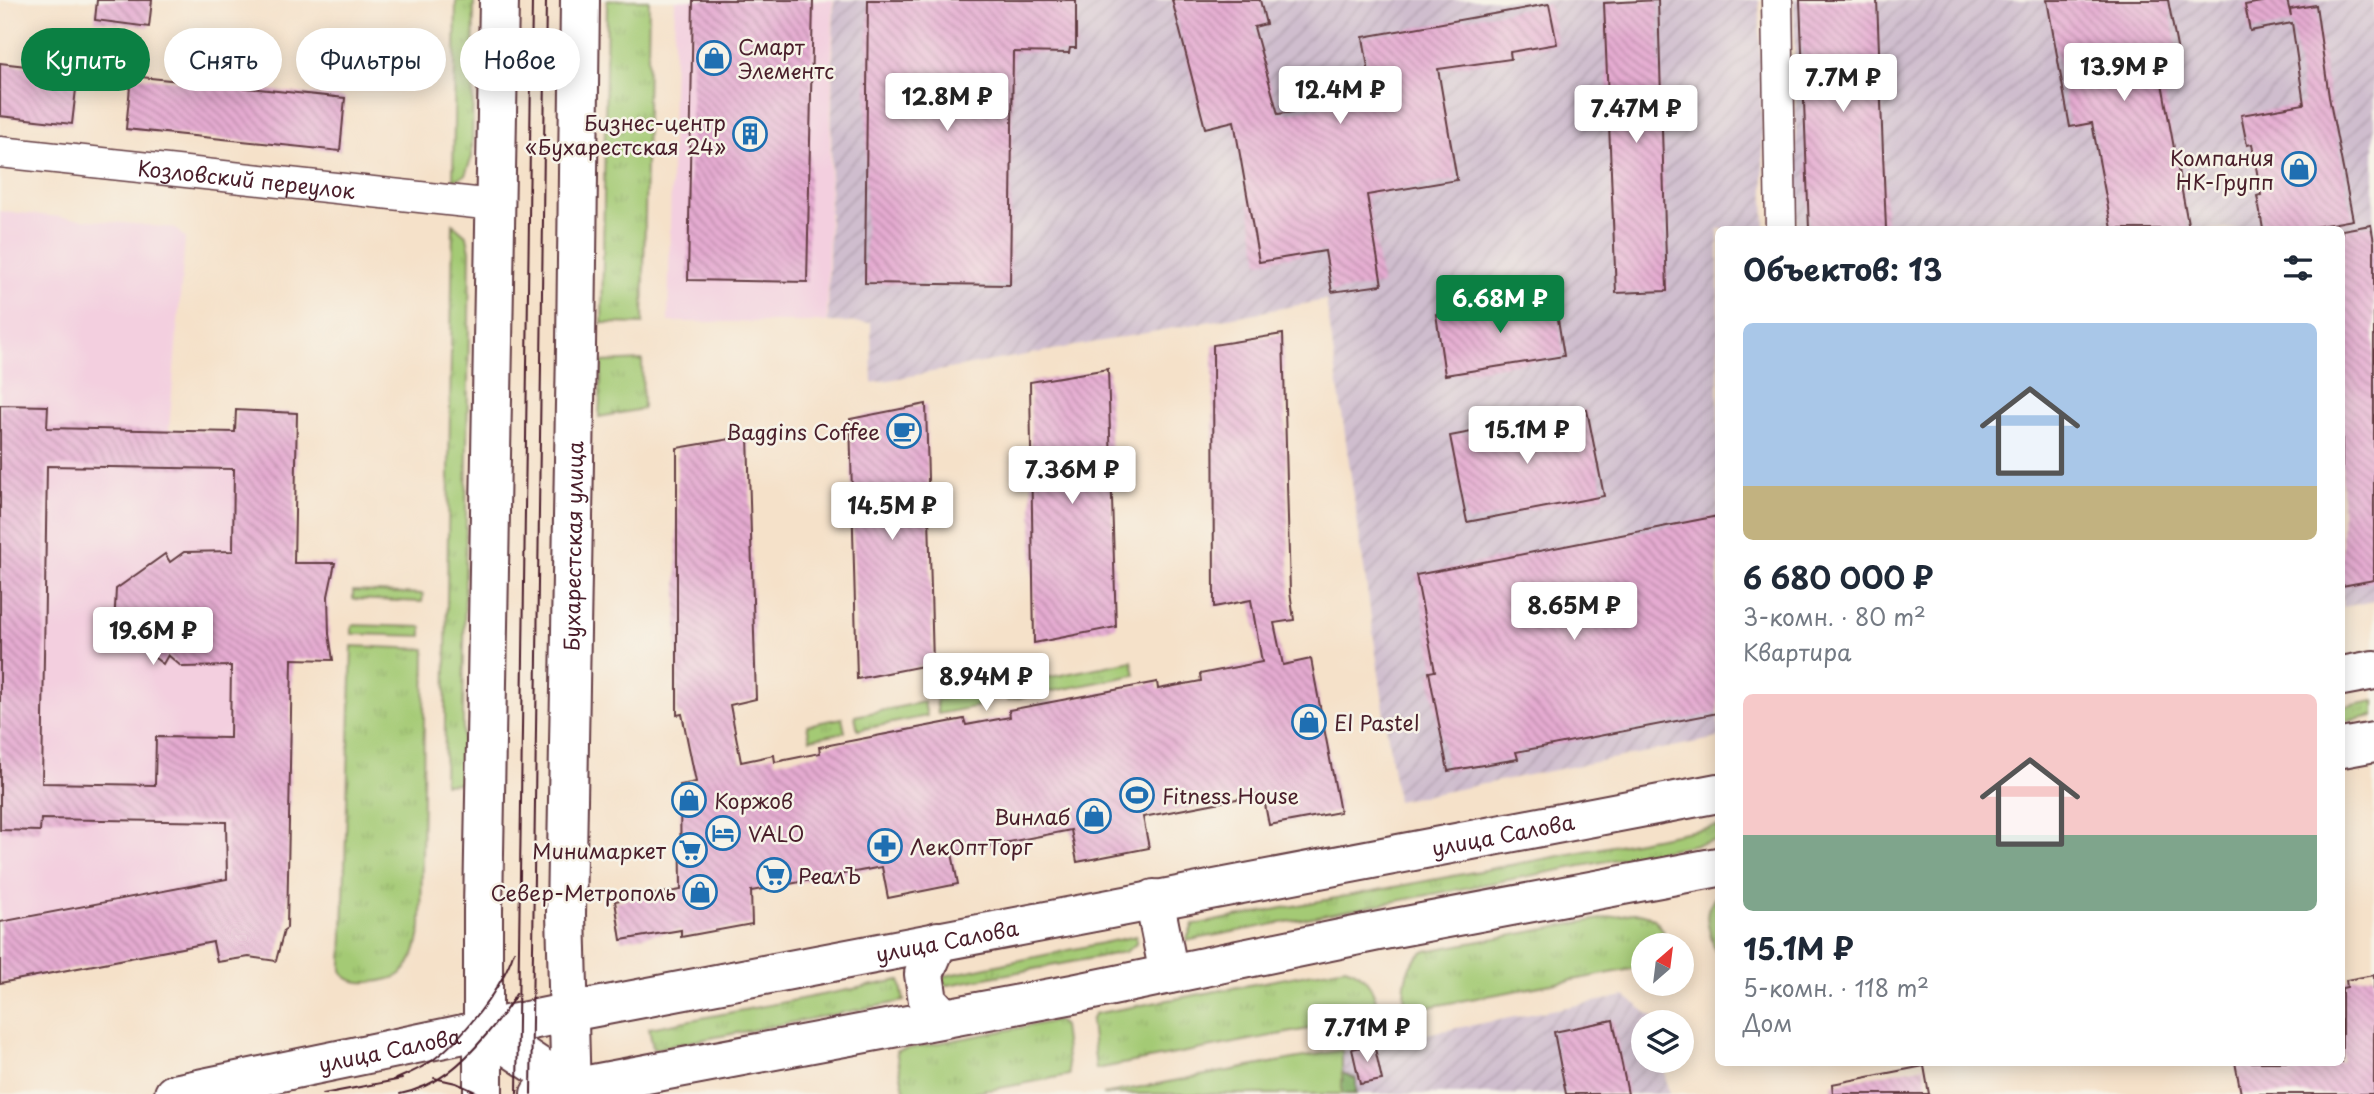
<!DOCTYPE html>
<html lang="ru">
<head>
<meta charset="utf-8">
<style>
	:root { --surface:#fff; --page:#f2f2f3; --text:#1f2937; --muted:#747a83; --accent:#0b8043 }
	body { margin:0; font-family:"Playpen Sans",sans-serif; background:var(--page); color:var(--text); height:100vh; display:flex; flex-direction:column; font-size:26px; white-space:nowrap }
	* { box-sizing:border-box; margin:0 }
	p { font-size:23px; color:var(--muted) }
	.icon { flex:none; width:38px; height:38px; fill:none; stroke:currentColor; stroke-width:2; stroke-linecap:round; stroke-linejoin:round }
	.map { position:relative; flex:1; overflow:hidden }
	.panel { position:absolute; left:1715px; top:226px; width:630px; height:840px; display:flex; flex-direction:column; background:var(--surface); border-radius:10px; box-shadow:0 4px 18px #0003 }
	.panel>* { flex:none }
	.banner { position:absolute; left:21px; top:28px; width:665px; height:63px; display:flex; gap:14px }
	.needle { width:46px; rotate:28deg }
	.buttons { position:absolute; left:1631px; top:933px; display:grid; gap:14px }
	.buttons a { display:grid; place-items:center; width:63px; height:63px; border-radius:50%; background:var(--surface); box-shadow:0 4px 18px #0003; font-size:35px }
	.price { position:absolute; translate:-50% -60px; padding:0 16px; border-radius:7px; background:#fff; color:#222; font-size:23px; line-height:46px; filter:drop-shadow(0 2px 4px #0008) }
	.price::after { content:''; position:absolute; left:50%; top:42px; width:21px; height:16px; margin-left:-10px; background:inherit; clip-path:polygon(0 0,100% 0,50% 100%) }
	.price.selected { background:var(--accent); color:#fff }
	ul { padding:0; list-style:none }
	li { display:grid; align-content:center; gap:14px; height:371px; padding:0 28px }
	li span { display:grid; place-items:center; height:217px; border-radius:10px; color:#555 }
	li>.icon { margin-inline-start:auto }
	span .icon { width:126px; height:126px; fill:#fffc; stroke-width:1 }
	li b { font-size:30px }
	h2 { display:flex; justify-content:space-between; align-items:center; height:84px; padding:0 28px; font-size:30px }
	.tag { padding:0 24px; border-radius:32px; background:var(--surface); box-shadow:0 4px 18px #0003; font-size:24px; line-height:63px }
	.tag.selected { background:var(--accent); color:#fff }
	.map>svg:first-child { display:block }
	.built { fill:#f3cfdf }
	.industrial { fill:url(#industrial-furrows) }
	.grass { fill:url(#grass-tufts); stroke:#777450; stroke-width:2 }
	.forest { fill:url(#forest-crowns); stroke:#666648; stroke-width:2 }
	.green { fill:#a4ca75; stroke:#777450; stroke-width:2 }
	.building { fill:url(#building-back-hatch); fill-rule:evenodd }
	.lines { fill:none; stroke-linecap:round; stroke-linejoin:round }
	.street-casing { stroke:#643c43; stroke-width:33 }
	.secondary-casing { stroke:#643c43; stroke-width:42 }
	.primary-casing { stroke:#643c43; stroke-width:42 }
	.street { stroke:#fff; stroke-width:30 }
	.secondary { stroke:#fff; stroke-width:38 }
	.primary { stroke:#fff; stroke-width:38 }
	.tram { stroke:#4a1f2b; stroke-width:2 }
	.labels { text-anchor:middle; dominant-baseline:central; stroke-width:5; stroke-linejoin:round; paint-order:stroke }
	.poi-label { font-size:21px; fill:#4a1f2b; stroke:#f7f3e8; text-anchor:start }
	.street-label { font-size:21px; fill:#4a1f2b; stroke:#f7f3e8 }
</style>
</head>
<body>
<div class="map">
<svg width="2374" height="1094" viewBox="0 0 2374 1094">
	<defs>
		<pattern id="industrial-furrows" width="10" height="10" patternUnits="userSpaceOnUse" patternTransform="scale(1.75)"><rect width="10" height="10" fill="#cfbdce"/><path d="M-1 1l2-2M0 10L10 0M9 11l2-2" fill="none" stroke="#b3a2b1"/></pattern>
		<pattern id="grass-tufts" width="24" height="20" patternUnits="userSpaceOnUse" patternTransform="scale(1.75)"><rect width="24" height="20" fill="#a4ca75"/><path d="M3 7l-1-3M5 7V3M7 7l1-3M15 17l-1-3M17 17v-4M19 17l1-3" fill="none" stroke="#8fad65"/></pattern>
		<pattern id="forest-crowns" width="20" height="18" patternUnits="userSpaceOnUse" patternTransform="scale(1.75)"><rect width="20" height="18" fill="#83ae66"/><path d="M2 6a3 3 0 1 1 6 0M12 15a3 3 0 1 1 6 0" fill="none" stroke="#6d8d54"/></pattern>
		<pattern id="building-back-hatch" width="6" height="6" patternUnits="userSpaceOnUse" patternTransform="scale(1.75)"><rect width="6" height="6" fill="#e5abd1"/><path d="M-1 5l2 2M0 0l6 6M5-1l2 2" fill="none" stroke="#bc8baa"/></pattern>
	</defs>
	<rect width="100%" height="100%" fill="#f7f3e8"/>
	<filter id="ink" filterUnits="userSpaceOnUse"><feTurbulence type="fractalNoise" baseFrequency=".0143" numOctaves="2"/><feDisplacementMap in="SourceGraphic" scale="14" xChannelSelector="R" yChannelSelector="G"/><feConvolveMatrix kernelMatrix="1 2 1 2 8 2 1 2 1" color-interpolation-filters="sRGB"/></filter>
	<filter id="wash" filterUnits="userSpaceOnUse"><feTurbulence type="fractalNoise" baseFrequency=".00686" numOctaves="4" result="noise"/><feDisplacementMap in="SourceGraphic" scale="28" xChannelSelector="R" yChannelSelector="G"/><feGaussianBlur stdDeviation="1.57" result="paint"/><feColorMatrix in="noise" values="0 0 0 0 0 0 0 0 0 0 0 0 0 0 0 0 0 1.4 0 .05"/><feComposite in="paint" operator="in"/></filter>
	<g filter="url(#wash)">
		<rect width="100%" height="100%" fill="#f5e1c9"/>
		<g class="built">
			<polygon points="675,0 833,0 827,322 668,322"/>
			<polygon points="0,211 175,228 185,238 169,430 235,432 236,410 297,413 294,563 336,563 328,596 329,634 334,660 292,660 287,928 284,930 276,961 249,957 217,962 215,942 0,983"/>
		</g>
		<g class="industrial">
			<polygon points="834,0 1759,0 1765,229 1718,229 1718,738 1397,801 1326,300 872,383 871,323 828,322"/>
			<polygon points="1794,0 2374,0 2374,601 2342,607 2342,229 1797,229"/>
			<polygon points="1625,996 1654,1018 1654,1022 1643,1022 1643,1060 1662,1061 1669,1094 1342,1094 1342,1050"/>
		</g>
		<g class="grass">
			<polygon points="456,0 474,0 472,157 465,175 453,181"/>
			<polygon points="607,0 649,0 643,324 602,323"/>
			<polygon points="453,224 467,236 470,251 462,783 444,784"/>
			<polygon points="642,360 643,409 599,417 602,362"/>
			<polygon points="353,591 423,594 422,602 353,599"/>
			<polygon points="352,625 422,627 422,636 352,634"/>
			<path d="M352 646 425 649 421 927C418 944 414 962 401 974 391 982 350 988 343 973 341 970 342 965 342 962Z"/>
			<polygon points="1132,661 1135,675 1008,700 1005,686"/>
			<polygon points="977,692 979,706 938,714 936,700"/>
			<polygon points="2374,701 2374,716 2342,722 2342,707"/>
			<polygon points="924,702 927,716 858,730 855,716"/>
			<polygon points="842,718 845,732 810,739 807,725"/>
			<polygon points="1718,826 1718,840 1186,941 1193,925"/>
			<path d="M1718 895V950L1715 951C1710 931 1699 910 1718 895Z"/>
			<path d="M1633 913C1655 912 1663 926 1668 945H1643V967L1406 1011C1402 990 1404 962 1426 951Z"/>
			<polygon points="1136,936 1136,944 1125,952 948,985 945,985 943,979 944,976"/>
			<path d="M1345 967C1368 973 1377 994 1378 1016L1096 1069 1091 1021 1094 1014Z"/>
			<polygon points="900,980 904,1001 653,1049 649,1028"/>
			<polygon points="1055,1021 1059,1022 1063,1026 1069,1075 990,1090 985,1089 985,1091 967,1094 905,1094 896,1051"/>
		</g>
		<polygon class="forest" points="1340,1072 1356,1079 1356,1094 1338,1094"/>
		<polygon class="green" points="1342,1050 1342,1094 1103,1094"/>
		<g id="blocks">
			<g class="building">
				<polygon points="97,0 152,0 149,27 95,20"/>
				<polygon points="693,0 813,0 807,282 688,280"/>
				<polygon points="868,0 1076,0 1076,48 1070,48 1069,53 1013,52 1010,285 865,283"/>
				<polygon points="1172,0 1260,0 1266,24 1254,27 1278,114 1373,99 1363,37 1549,4 1557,44 1510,52 1511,59 1438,69 1457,180 1367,195 1382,285 1332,292 1325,251 1259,262 1234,121 1205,128"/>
				<polygon points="1658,0 1667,291 1616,293 1604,3"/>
				<polygon points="1800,0 1877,0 1886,229 1809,229"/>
				<polygon points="2047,0 2168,0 2180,63 2159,67 2189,229 2112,229 2092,123 2070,127"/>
				<polygon points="2271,0 2287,0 2291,16 2290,9 2316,5 2329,97 2353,220 2303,229 2263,229 2257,196 2261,195 2252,144 2247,145 2241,115 2304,104 2292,23 2250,31 2245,5"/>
				<polygon points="0,63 78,72 72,124 0,116"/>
				<polygon points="131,76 345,98 340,151 126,129"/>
				<polygon points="2371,225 2374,242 2374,580 2342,586 2342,230"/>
				<polygon points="1554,295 1564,356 1445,375 1436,314"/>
				<polygon points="1283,334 1290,592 1294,620 1274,623 1283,665 1311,659 1340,812 1269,825 1263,794 1143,817 1149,848 1077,862 1071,830 952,853 958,884 888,898 882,867 751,891 752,924 681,937 681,930 621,940 615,901 681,890 680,785 696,782 682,714 677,715 677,448 748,436 756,699 730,705 741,762 774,755 775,762 820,753 819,747 964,719 966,725 1010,717 1009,710 1157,682 1158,689 1201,681 1200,674 1262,662 1251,600 1214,607 1213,345"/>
				<polygon points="1108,369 1116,627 1034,643 1030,382"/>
				<polygon points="926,404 933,664 857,679 850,419"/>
				<path d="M0 405 48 406 47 428 235 432 236 410 297 413 294 563H335L328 596 329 634 333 660 292 659 287 928 284 930 276 961 249 957 217 962 213 942 0 983V922L227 879 226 822 41 819 40 831 0 830ZM47 466 234 469 233 551 184 552 170 562 165 554 116 589 114 627 163 664 168 655 182 667 231 666 230 738 156 737 155 785 42 783Z"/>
				<polygon points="1587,410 1604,496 1467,522 1450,436"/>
				<polygon points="1718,516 1718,713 1516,752 1518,759 1448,771 1429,672 1435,671 1416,575"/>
				<polygon points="2374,975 2374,1094 2241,1094 2235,1062 2342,1062 2342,988 2347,987 2346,980"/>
				<polygon points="1613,1020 1628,1094 1566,1094 1554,1032"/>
				<polygon points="1374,1044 1382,1080 1360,1084 1352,1049"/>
				<polygon points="1924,1066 1929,1094 1833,1094 1832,1084"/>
			</g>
		</g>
	</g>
	<g filter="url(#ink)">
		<use href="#blocks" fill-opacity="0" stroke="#643c43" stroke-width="2"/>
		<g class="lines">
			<g class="street-casing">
				<g id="street">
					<polyline points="1777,0 1781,229"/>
					<path id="s1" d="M0 152 494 205"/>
				</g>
			</g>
			<g class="secondary-casing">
				<g id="secondary">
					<polyline points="483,1094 483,910 499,0"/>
					<path id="s2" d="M571 1094 566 914 576 347 580 0"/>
				</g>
			</g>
			<g class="primary-casing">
				<g id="primary">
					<polyline points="2342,676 2374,670"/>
					<polyline points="2342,748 2374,742"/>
					<polyline points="1154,899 1169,974"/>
					<polyline points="938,941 924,974 928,1001 944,1018"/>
					<polyline points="484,1030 571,1088"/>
					<path id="s3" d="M174 1094 570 1012 1718 793"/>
					<polyline points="540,1094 1073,994 1379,931 1718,867"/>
				</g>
			</g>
			<use href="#street" class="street"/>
			<use href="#secondary" class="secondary"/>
			<use href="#primary" class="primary"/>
			<g class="tram">
				<polyline points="434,1078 456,1083 480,1094"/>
				<path d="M394 1080C408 1074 421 1069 433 1060 463 1038 503 987 514 951"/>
				<polyline points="323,1094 402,1079"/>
				<path d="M400 1094C438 1086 462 1064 486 1035 497 1022 508 1009 516 994"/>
				<polyline points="517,1094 532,0"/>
				<polyline points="531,1094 546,0"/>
			</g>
		</g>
	</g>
	<defs>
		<g id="shop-ring" transform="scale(1.75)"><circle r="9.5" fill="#f7f3e8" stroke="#1f6fb2" stroke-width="1.5"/><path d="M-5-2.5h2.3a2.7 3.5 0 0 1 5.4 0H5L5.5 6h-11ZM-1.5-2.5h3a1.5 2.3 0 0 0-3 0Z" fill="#1f6fb2"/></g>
		<g id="building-ring" transform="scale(1.75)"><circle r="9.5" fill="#f7f3e8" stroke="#1f6fb2" stroke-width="1.5"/><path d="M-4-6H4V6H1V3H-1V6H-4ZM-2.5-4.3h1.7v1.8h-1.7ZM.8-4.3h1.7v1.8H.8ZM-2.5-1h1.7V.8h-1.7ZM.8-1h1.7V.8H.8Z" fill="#1f6fb2"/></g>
		<g id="cafe-ring" transform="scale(1.75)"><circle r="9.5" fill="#f7f3e8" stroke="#1f6fb2" stroke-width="1.5"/><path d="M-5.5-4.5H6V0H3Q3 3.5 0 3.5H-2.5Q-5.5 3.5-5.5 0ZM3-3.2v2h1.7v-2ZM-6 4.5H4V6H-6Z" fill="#1f6fb2"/></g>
		<g id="stadium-ring" transform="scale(1.75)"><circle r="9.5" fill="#f7f3e8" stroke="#1f6fb2" stroke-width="1.5"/><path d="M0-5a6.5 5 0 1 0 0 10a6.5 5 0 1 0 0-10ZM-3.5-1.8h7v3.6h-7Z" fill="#1f6fb2"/></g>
		<g id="hotel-ring" transform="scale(1.75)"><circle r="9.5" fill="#f7f3e8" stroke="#1f6fb2" stroke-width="1.5"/><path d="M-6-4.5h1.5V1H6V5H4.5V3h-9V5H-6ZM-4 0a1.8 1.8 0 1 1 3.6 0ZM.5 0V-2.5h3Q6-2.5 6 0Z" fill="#1f6fb2"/></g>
		<g id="pharmacy-ring" transform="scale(1.75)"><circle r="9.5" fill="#f7f3e8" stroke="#1f6fb2" stroke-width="1.5"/><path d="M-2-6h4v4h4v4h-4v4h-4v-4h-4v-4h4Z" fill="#1f6fb2"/></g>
		<g id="supermarket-ring" transform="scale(1.75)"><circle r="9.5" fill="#f7f3e8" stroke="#1f6fb2" stroke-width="1.5"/><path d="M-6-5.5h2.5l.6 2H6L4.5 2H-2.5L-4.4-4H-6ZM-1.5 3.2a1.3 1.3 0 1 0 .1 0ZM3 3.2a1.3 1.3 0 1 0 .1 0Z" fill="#1f6fb2"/></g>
	</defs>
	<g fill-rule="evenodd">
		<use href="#shop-ring" x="714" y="58"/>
		<use href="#building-ring" x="750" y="134"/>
		<use href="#shop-ring" x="2299" y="169"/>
		<use href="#cafe-ring" x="904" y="431"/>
		<use href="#shop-ring" x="1309" y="722"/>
		<use href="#stadium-ring" x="1137" y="795"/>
		<use href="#shop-ring" x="689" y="800"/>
		<use href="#shop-ring" x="1094" y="816"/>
		<use href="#hotel-ring" x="723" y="833"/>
		<use href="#pharmacy-ring" x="885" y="846"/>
		<use href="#supermarket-ring" x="690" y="850"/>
		<use href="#supermarket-ring" x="774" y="875"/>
		<use href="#shop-ring" x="700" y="892"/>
	</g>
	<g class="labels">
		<g class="poi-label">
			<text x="738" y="46">Смарт<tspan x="738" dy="24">Элементс</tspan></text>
			<text x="726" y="122" text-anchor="end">Бизнес-центр<tspan x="726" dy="24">«Бухарестская 24»</tspan></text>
			<text x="2274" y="157" text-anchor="end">Компания<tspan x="2274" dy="24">НК-Групп</tspan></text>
			<text x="880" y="431" text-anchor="end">Baggins Coffee</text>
			<text x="1334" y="722">El Pastel</text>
			<text x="1162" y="795">Fitness House</text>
			<text x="714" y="800">Коржов</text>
			<text x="1070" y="816" text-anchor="end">Винлаб</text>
			<text x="748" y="833">VALO</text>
			<text x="910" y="846">ЛекОптТорг</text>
			<text x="666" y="850" text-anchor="end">Минимаркет</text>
			<text x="798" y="875">РеалЪ</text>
			<text x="676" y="892" text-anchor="end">Север-Метрополь</text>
		</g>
		<g class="street-label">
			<text stroke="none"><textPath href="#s1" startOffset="248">Козловский переулок</textPath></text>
			<text stroke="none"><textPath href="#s2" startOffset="548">Бухарестская улица</textPath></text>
			<text stroke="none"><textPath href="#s3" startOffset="1354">улица Салова</textPath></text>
			<text stroke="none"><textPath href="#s3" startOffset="788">улица Салова</textPath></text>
			<text stroke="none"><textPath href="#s3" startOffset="220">улица Салова</textPath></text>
		</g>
	</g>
</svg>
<div class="buttons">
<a><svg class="needle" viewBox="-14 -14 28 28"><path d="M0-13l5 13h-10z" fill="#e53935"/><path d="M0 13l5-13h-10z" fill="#747a83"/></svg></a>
<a><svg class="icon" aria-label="layers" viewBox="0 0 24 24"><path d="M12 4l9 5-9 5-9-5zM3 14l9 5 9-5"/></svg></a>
</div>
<b class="price" style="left:2124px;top:103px">13.9M ₽</b>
<b class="price" style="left:1843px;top:114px">7.7M ₽</b>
<b class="price" style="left:1340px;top:126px">12.4M ₽</b>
<b class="price" style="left:947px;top:133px">12.8M ₽</b>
<b class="price" style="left:1636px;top:145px">7.47M ₽</b>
<b class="price selected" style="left:1500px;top:335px">6.68M ₽</b>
<b class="price" style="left:1527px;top:466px">15.1M ₽</b>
<b class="price" style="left:1072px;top:506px">7.36M ₽</b>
<b class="price" style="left:892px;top:542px">14.5M ₽</b>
<b class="price" style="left:1574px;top:642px">8.65M ₽</b>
<b class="price" style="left:153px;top:667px">19.6M ₽</b>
<b class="price" style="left:986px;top:713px">8.94M ₽</b>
<b class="price" style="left:1367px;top:1064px">7.71M ₽</b>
<div class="banner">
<a class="tag selected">Купить</a>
<a class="tag">Снять</a>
<a class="tag">Фильтры</a>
<a class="tag">Новое</a>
</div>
<section class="panel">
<h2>Объектов: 13<svg class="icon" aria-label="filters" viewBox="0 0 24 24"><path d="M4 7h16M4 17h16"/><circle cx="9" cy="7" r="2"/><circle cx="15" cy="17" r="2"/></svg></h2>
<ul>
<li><span style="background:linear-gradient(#a9c7e8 75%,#c2b280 0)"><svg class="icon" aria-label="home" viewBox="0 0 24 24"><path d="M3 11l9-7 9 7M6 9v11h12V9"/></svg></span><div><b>6 680 000 ₽</b><p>3-комн. · 80 m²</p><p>Квартира</p></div></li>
<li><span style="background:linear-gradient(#f6c9c9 65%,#7fa58c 0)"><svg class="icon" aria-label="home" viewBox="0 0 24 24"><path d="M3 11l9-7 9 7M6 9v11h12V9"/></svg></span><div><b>15.1M ₽</b><p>5-комн. · 118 m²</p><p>Дом</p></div></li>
</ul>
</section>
</div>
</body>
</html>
